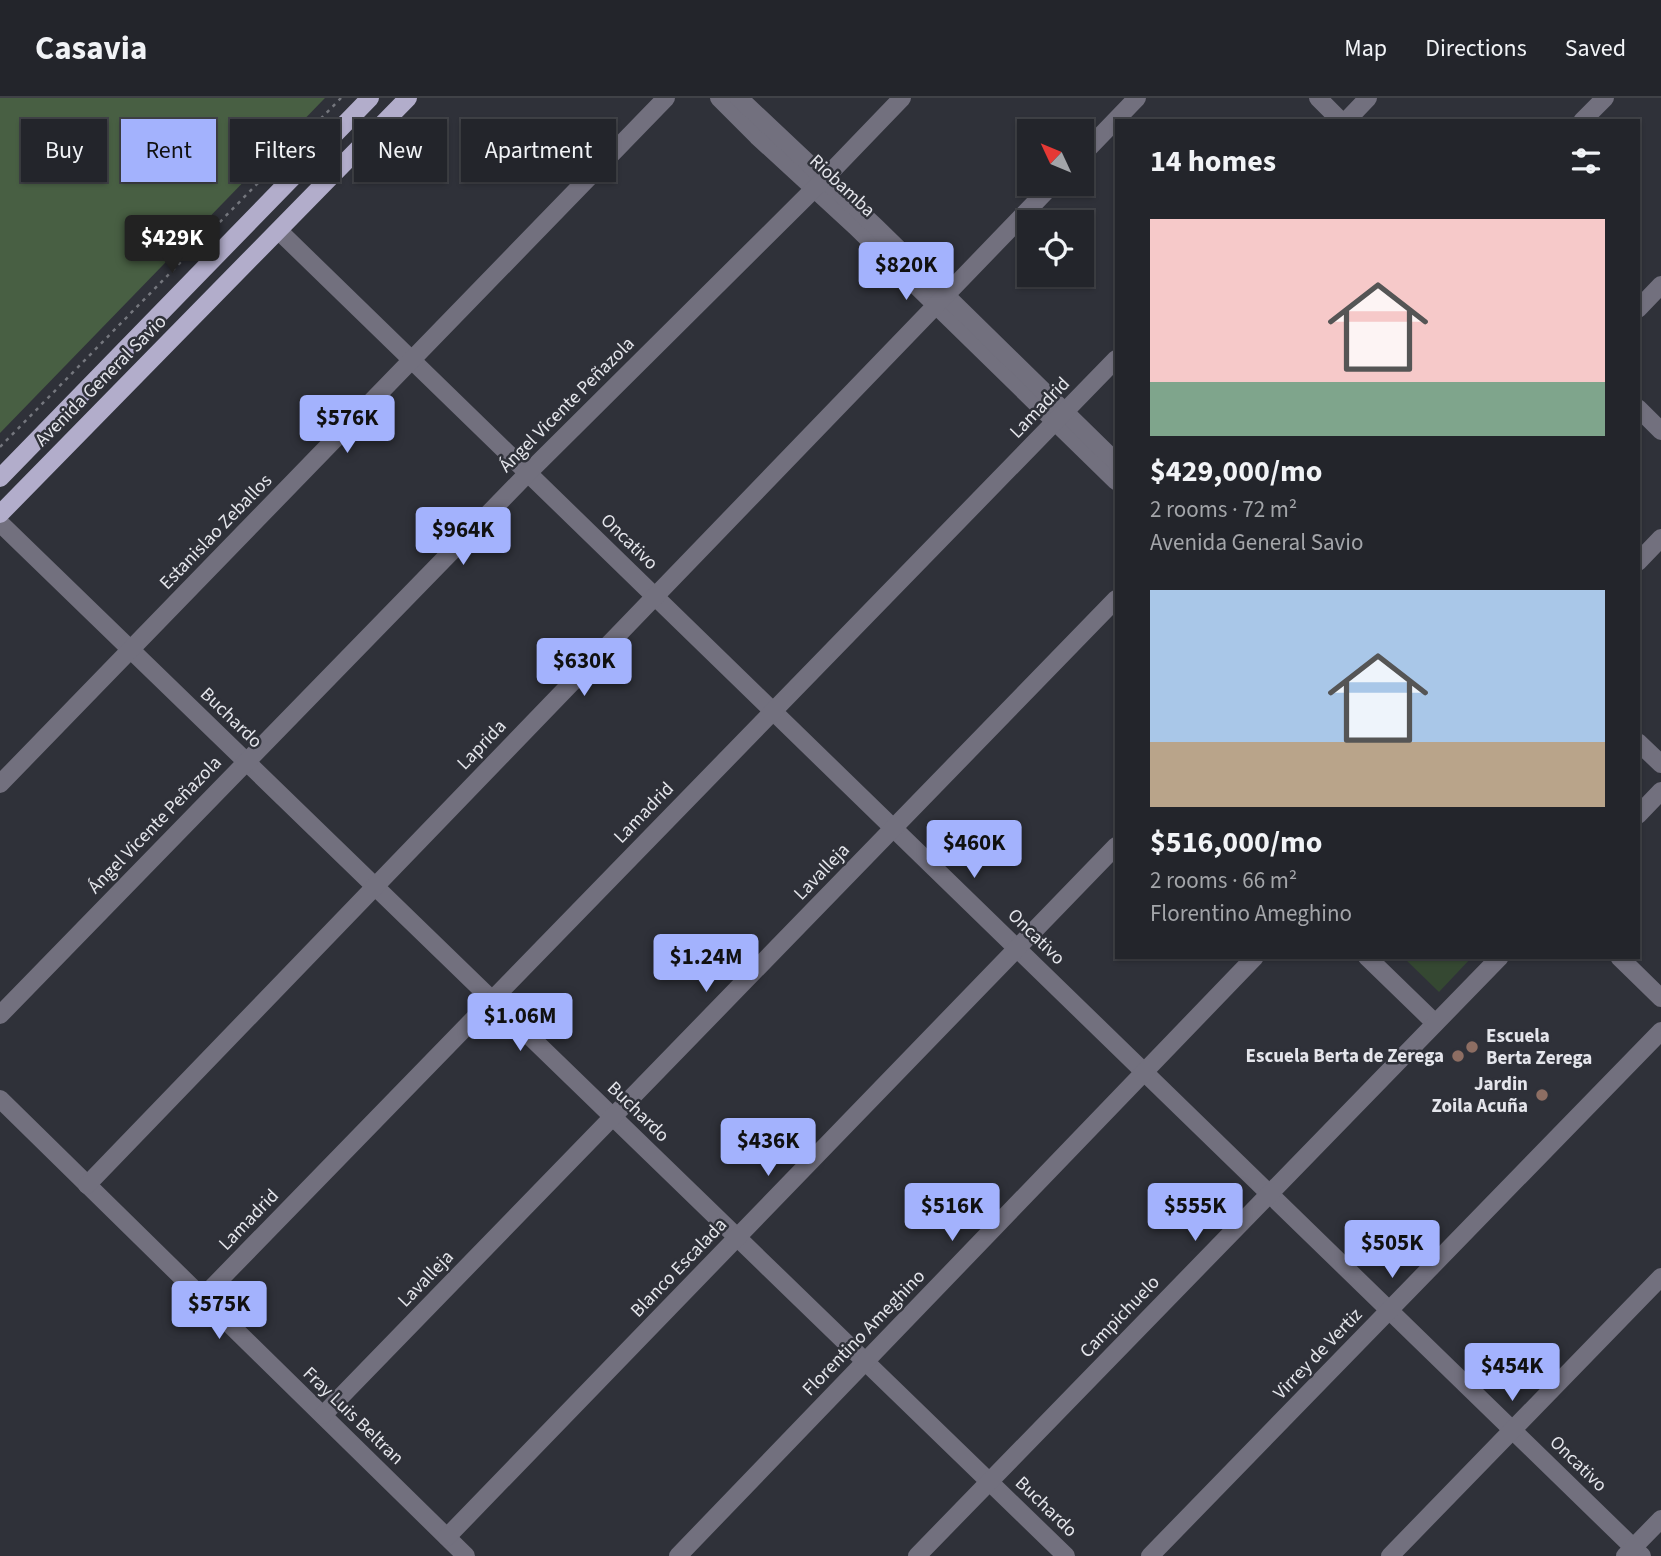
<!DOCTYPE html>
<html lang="en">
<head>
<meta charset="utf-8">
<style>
	:root { --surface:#23252b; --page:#2f3137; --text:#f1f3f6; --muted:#a3a5a9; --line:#404247; --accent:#a3b2fd }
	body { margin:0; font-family:"Source Sans 3",sans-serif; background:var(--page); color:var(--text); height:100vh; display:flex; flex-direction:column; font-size:26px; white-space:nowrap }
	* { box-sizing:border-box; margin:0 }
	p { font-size:23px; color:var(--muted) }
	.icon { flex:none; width:38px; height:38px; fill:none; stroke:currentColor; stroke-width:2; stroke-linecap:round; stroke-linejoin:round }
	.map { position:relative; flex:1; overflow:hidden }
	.details { position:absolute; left:1115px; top:21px; width:525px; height:840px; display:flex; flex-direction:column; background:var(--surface); border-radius:0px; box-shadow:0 2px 5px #0004,0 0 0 2px var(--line) }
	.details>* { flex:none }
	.guide { position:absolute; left:21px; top:21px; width:665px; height:63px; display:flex; gap:14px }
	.needle { width:46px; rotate:314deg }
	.buttons { position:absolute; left:1017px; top:21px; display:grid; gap:14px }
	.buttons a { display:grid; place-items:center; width:77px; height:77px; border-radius:0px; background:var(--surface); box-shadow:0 2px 5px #0004,0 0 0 2px var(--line); font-size:35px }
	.price { position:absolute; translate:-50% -60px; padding:0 16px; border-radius:7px; background:var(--accent); color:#111; font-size:23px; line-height:46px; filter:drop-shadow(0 2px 4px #0008) }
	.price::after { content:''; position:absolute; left:50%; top:42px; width:21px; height:16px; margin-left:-10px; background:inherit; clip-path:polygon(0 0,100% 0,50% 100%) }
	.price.active { background:#222; color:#fff }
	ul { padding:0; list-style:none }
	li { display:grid; align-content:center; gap:14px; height:371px; padding:0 35px }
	li span { display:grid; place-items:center; height:217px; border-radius:0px; color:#555 }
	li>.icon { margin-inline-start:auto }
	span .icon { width:126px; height:126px; fill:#fffc; stroke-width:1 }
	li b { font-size:30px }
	h2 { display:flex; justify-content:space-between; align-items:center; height:84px; padding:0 35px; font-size:30px }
	.pill { padding:0 24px; border-radius:0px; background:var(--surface); box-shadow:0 2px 5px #0004,0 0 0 2px var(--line); font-size:24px; line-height:63px }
	.pill.active { background:var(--accent); color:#111 }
	header { display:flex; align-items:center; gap:42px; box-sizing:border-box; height:98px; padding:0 35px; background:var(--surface); border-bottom:2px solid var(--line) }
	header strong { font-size:33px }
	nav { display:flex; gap:38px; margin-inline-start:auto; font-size:24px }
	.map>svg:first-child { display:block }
	.green { fill:#354832 }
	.forest { fill:#485f43 }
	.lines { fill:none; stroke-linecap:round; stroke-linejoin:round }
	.path { stroke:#75777e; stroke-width:2.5; stroke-dasharray:3.5 5; stroke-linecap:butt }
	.minor { stroke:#72707e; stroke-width:18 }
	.major { stroke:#b2adcb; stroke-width:18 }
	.education-dot { fill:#8d6e63; stroke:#2f3139; stroke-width:2.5 }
	.labels { text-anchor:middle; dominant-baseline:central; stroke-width:5; stroke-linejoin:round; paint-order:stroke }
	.street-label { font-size:19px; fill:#e4e5eb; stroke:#2f3139 }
	.poi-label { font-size:19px; font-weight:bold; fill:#e4e5eb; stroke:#2f3139; text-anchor:end }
</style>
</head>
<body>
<header>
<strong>Casavia</strong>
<nav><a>Map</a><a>Directions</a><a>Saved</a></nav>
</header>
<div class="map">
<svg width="1661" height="1458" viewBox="0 0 1661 1458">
	<rect width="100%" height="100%" fill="#2f3139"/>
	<polygon class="green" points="1403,859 1472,859 1439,894"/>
	<polygon class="forest" points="0,0 325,0 0,335"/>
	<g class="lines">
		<polyline class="path" points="0,349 341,0"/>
		<g class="minor">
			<polyline points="719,0 757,38 855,128 1116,383"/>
			<polyline points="739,0 876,129 1116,364"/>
			<polyline points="1318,0 1341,23"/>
			<polyline points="1346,23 1368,0"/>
			<polyline points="1582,23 1605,0"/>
			<polyline points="1082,57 1137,0"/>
			<polyline points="279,133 1642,1458"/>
			<polyline points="1638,211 1661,187"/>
			<polyline points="1638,310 1661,333"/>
			<polyline points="0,425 1066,1458"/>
			<polyline points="1638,464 1661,440"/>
			<polyline points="1638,644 1661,666"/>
			<polyline points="0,686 666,0"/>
			<polyline points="1638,717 1661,693"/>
			<polyline points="1367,859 1435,925"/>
			<polyline points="1619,859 1661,900"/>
			<polyline points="0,917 528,375 824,81 902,0"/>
			<polyline points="0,1001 466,1458"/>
			<polyline points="87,1087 1053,86"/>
			<polyline points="202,1200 1116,261"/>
			<polyline points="323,1317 1116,501"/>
			<polyline points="447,1439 1116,748"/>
			<polyline points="678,1458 1255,859"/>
			<polyline points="917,1458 1500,859"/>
			<polyline points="1150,1458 1661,933"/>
			<polyline points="1390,1458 1661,1179"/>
			<polyline points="1625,1458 1661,1421"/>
		</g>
		<g class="major">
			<polyline points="0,380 370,0"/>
			<polyline points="0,416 408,0"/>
		</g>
	</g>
	<g class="education-dot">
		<circle cx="1472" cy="949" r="7"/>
		<circle cx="1458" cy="958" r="7"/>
		<circle cx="1542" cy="997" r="7"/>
	</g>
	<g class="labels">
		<g class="street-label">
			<text transform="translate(842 88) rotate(43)">Riobamba</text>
			<text transform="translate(101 283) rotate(-45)">Avenida General Savio</text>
			<text transform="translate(567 307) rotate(-45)">Ángel Vicente Peñazola</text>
			<text transform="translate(1040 310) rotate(-46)">Lamadrid</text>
			<text transform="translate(216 434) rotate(-46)">Estanislao Zeballos</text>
			<text transform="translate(629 444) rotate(44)">Oncativo</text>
			<text transform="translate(231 620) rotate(44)">Buchardo</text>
			<text transform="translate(482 647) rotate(-46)">Laprida</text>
			<text transform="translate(644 715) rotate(-46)">Lamadrid</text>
			<text transform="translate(155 727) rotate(-46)">Ángel Vicente Peñazola</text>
			<text transform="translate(822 774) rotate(-46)">Lavalleja</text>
			<text transform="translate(1036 839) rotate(44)">Oncativo</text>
			<text transform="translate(638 1014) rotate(44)">Buchardo</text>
			<text transform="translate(249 1122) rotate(-46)">Lamadrid</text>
			<text transform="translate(679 1170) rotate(-46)">Blanco Escalada</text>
			<text transform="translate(426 1181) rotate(-46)">Lavalleja</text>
			<text transform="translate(1120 1219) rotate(-46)">Campichuelo</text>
			<text transform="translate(864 1235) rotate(-46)">Florentino Ameghino</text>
			<text transform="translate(1318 1256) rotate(-46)">Virrey de Vertiz</text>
			<text transform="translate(353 1318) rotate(44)">Fray Luis Beltran</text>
			<text transform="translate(1578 1366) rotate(44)">Oncativo</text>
			<text transform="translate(1046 1409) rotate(44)">Buchardo</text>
		</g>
		<g class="poi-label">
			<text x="1486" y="938" text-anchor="start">Escuela<tspan x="1486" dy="22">Berta Zerega</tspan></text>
			<text x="1444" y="958">Escuela Berta de Zerega</text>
			<text x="1528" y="986">Jardin<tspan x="1528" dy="22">Zoila Acuña</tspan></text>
		</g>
	</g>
</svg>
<div class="buttons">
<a><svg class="needle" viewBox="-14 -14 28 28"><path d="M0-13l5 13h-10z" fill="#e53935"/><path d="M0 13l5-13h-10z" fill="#a3a5a9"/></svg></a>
<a><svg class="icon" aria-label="locate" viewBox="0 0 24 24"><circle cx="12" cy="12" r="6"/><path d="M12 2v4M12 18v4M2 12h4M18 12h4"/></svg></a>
</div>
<b class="price active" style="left:172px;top:177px">$429K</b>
<b class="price" style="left:906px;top:204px">$820K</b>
<b class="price" style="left:347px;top:357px">$576K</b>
<b class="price" style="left:463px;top:469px">$964K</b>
<b class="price" style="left:584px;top:600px">$630K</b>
<b class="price" style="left:974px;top:782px">$460K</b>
<b class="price" style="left:706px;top:896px">$1.24M</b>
<b class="price" style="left:520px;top:955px">$1.06M</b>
<b class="price" style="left:768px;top:1080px">$436K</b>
<b class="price" style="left:952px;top:1145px">$516K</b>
<b class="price" style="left:1195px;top:1145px">$555K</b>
<b class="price" style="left:1392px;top:1182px">$505K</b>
<b class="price" style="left:219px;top:1243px">$575K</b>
<b class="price" style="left:1512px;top:1305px">$454K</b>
<div class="guide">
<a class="pill">Buy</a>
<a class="pill active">Rent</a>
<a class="pill">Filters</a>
<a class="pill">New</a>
<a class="pill">Apartment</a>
</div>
<section class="details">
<h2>14 homes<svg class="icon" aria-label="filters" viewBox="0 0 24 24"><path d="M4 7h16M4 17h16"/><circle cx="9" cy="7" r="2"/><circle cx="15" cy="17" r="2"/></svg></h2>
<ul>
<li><span style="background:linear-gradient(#f6c9c9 75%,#7fa58c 0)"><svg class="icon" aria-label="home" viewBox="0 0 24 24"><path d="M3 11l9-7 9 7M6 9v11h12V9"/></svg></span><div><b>$429,000/mo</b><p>2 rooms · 72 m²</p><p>Avenida General Savio</p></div></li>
<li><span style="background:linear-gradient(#a9c7e8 70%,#b9a48a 0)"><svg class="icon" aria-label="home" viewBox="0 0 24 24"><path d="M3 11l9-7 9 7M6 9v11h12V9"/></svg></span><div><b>$516,000/mo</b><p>2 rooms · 66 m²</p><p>Florentino Ameghino</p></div></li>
</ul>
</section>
</div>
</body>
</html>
